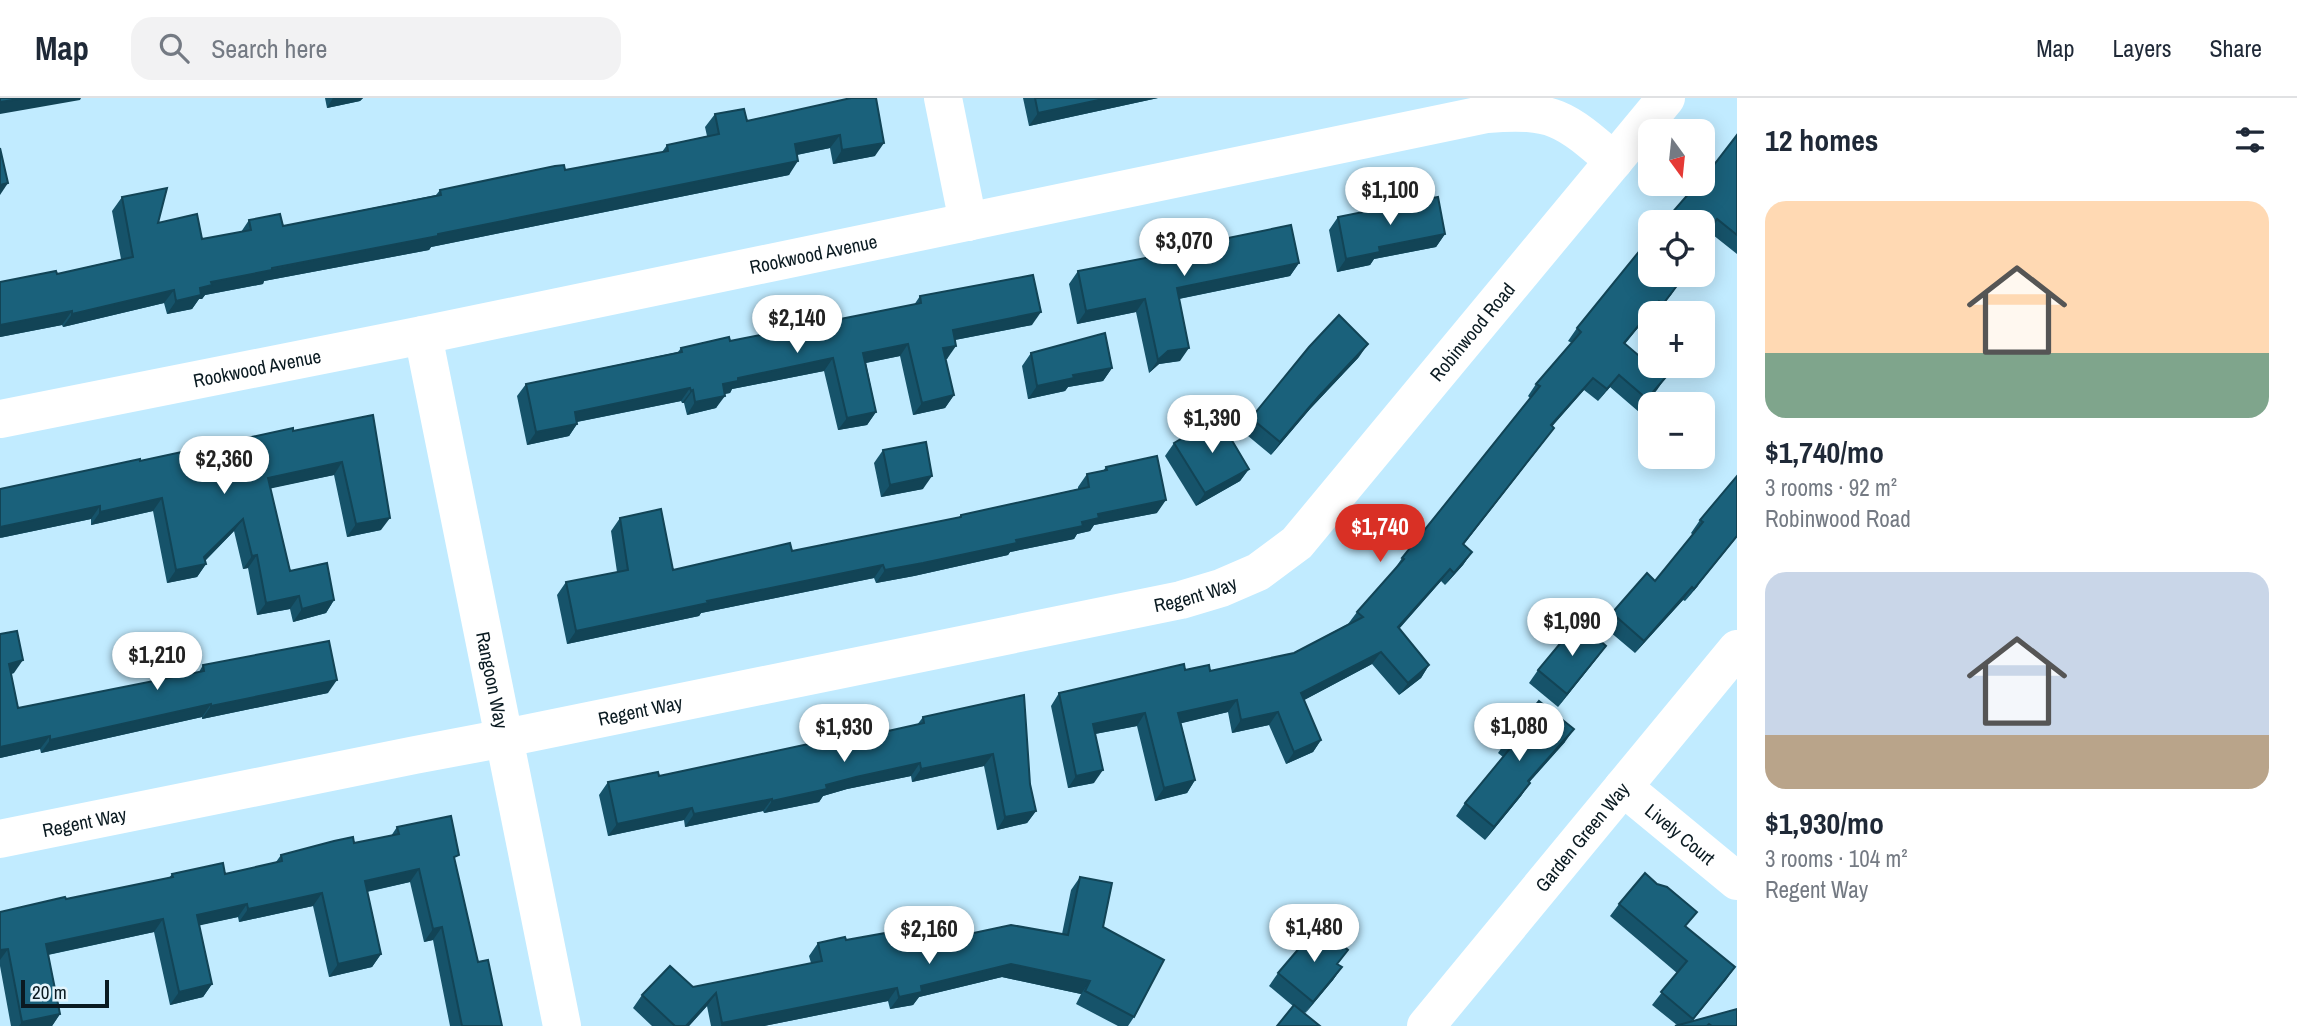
<!DOCTYPE html>
<html lang="en">
<head>
<meta charset="utf-8">
<style>
	:root { --surface:#fff; --page:#f2f2f3; --text:#1f2937; --muted:#747a83; --line:#e0e1e3; --accent:#d93025 }
	body { margin:0; font-family:"Archivo Narrow",sans-serif; background:var(--page); color:var(--text); height:100vh; display:flex; flex-direction:column; font-size:26px; white-space:nowrap }
	* { box-sizing:border-box; margin:0 }
	p { font-size:23px; color:var(--muted) }
	.icon { flex:none; width:38px; height:38px; fill:none; stroke:currentColor; stroke-width:2; stroke-linecap:round; stroke-linejoin:round }
	.map { position:relative; flex:1; overflow:hidden }
	.drawer { display:flex; flex-direction:column; background:var(--surface); width:560px }
	.drawer>* { flex:none }
	.needle { width:46px; rotate:165deg }
	.controls { position:absolute; left:1638px; top:21px; display:grid; gap:14px }
	.controls a { display:grid; place-items:center; width:77px; height:77px; border-radius:14px; background:var(--surface); box-shadow:0 4px 18px #0003; font-size:35px }
	.scale { position:absolute; left:21px; bottom:18px; width:88px; box-sizing:border-box; padding-left:7px; border:4px solid #0a1a21; border-top:0; font-size:19px; line-height:24px; white-space:nowrap; color:#0a1a21; -webkit-text-stroke:5px #e3f4fc; paint-order:stroke }
	.price { position:absolute; translate:-50% -60px; padding:0 16px; border-radius:24px; background:#fff; color:#222; font-size:23px; line-height:46px; filter:drop-shadow(0 2px 4px #0008) }
	.price::after { content:''; position:absolute; left:50%; top:42px; width:21px; height:16px; margin-left:-10px; background:inherit; clip-path:polygon(0 0,100% 0,50% 100%) }
	.price.on { background:var(--accent); color:#fff }
	ul { padding:0; list-style:none }
	li { display:grid; align-content:center; gap:14px; height:371px; padding:0 28px }
	li span { display:grid; place-items:center; height:217px; border-radius:21px; color:#555 }
	li>.icon { margin-inline-start:auto }
	span .icon { width:126px; height:126px; fill:#fffc; stroke-width:1 }
	li b { font-size:30px }
	h2 { display:flex; justify-content:space-between; align-items:center; height:84px; padding:0 28px; font-size:30px }
	header { display:flex; align-items:center; gap:42px; box-sizing:border-box; height:98px; padding:0 35px; background:var(--surface); border-bottom:2px solid var(--line) }
	header strong { font-size:33px }
	nav { display:flex; gap:38px; margin-inline-start:auto; font-size:24px }
	.search { width:490px; height:63px; background:var(--page); display:flex; align-items:center; gap:18px; box-sizing:border-box; padding:0 24px; border-radius:21px; color:var(--muted); font-size:26px }
	main { display:flex; flex:1; min-height:0 }
	.map>svg:first-child { display:block }
	.lines { fill:none; stroke-linecap:round; stroke-linejoin:round }
	.minor { stroke:#fff; stroke-width:38 }
	.wall { fill:#16536a }
	.shaded-wall { fill:#124456 }
	.building { fill:#1a617b; stroke:#124456; stroke-width:2 }
	.labels { text-anchor:middle; dominant-baseline:central; stroke-width:7; stroke-linejoin:round; paint-order:stroke }
	.street-label { font-size:19px; fill:#0a1a21; stroke:#e3f4fc }
</style>
</head>
<body>
<header>
<strong>Map</strong>
<div class="search"><svg class="icon" aria-label="search" viewBox="0 0 24 24"><circle cx="10" cy="10" r="6"/><path d="M15 15l6 6"/></svg>Search here</div>
<nav><a>Map</a><a>Layers</a><a>Share</a></nav>
</header>
<main>
<div class="map">
<svg width="1737" height="928" viewBox="0 0 1737 928">
	<rect width="100%" height="100%" fill="#c1ebff"/>
	<g class="lines">
		<g class="minor">
			<polyline points="943,0 968,124"/>
			<path id="s1" d="M423 237 562 928"/>
			<path id="s2" d="M0 321 423 237 1487 16C1554 11 1564 20 1614 63"/>
			<path id="s3" d="M1623 689 1737 783"/>
			<path id="s4" d="M0 741 415 657 505 640 1181 502 1221 490 1258 474 1297 445 1666 0"/>
			<path id="s5" d="M1426 928 1737 551"/>
		</g>
	</g>
	<g class="wall">
		<polygon points="325,0 363,0 360,3 327,10"/>
		<polygon points="851,0 875,58 833,66 830,50 797,57 789,77 431,149 429,152 264,183 263,186 205,197 202,201 199,201 192,211 167,216 164,205 63,229 62,227 0,239 0,184 57,176 121,161 112,113 122,99 158,125 202,141 241,134 249,122 283,128 436,97 440,92 565,72 662,54 667,47 707,38 705,29 715,16 747,23"/>
		<polygon points="1023,0 1158,0 1029,28"/>
		<polygon points="1737,37 1737,156 1708,133 1703,140 1703,86"/>
		<polygon points="1338,119 1445,136 1436,149 1374,161 1370,167 1337,174 1329,132"/>
		<polygon points="1155,155 1299,165 1290,178 1179,201 1180,263 1159,266 1149,275 1136,214 1077,226 1069,186 1078,173 1152,159"/>
		<polygon points="1650,177 1673,177 1671,179 1679,185 1656,215 1650,215 1625,246 1665,280 1639,314 1610,289 1598,303 1584,292 1552,328 1545,342 1463,447 1472,454 1463,467 1445,487 1441,483 1399,531 1429,567 1421,580 1399,597 1372,566 1304,602 1321,642 1313,654 1286,666 1269,627 1232,635 1228,614 1181,625 1195,682 1187,695 1155,703 1137,628 1095,636 1094,685 1068,690 1051,608 1059,595 1185,572 1210,573 1294,555 1348,526 1357,514 1394,472 1402,460 1530,300 1528,298 1536,286 1572,245 1568,243 1577,230"/>
		<polygon points="920,198 1032,227 955,242 947,261 945,261 954,297 945,310 913,317 900,258 866,265 876,314 867,327 838,332 824,273 732,291 730,295 724,296 716,310 687,317 684,305 682,305 681,303 577,324 577,326 569,338 527,347 517,298 526,286 678,254 681,250 730,243 914,207"/>
		<polygon points="1031,255 1112,270 1103,283 1068,289 1065,293 1028,301 1022,268"/>
		<polygon points="1359,259 1310,311 1271,357 1242,333 1251,320"/>
		<polygon points="373,317 381,432 347,439 334,377 270,390 290,473 334,502 326,515 293,524 290,511 257,517 248,470 243,471 234,433 205,463 206,466 197,479 167,485 153,413 91,427 91,421 0,440 140,363"/>
		<polygon points="1174,345 1249,371 1240,383 1196,408 1165,358"/>
		<polygon points="883,352 923,391 881,399 874,365"/>
		<polygon points="1106,369 1157,415 1094,427 1090,433 1077,436 1074,441 1010,454 1008,457 914,478 876,485 874,480 701,515 699,518 567,546 557,497 566,484 617,474 611,433 620,420 673,472 792,453 958,420 961,417 1078,391 1078,389 1087,376 1103,373"/>
		<polygon points="1737,378 1698,488 1685,503 1683,502 1635,555 1603,528 1612,515 1655,483 1693,437 1691,435 1700,422"/>
		<polygon points="0,536 14,575 11,576 18,610 199,574 203,567 328,595 202,621 202,619 41,655 40,651 0,660"/>
		<polygon points="1606,548 1597,560 1558,609 1529,585 1538,572"/>
		<polygon points="1024,597 1030,686 1036,713 1027,725 997,732 984,668 912,684 911,678 847,691 823,698 819,704 764,715 763,713 685,729 684,722 608,738 599,697 608,684 659,678 838,640 841,636 879,635 917,627 923,619"/>
		<polygon points="1507,642 1565,644 1529,684 1530,685 1521,698 1485,742 1456,718 1465,705 1503,659 1498,655"/>
		<polygon points="397,729 455,763 478,864 502,928 450,928 433,842 424,844 410,784 367,794 381,856 372,869 329,879 313,808 239,824 238,819 199,827 212,886 203,899 170,907 154,834 48,857 60,916 52,928 11,928 0,868 0,814 169,780 172,776 225,776 276,764 281,757 354,745 391,738"/>
		<polygon points="1080,779 1103,829 1134,919 1128,928 1118,928 1076,906 1081,896 1002,879 919,899 913,907 890,911 888,903 764,928 711,928 707,908 689,928 652,928 633,910 642,897 693,889 811,865 809,858 818,845 846,842 922,846 1062,836 1071,792"/>
		<polygon points="1619,806 1686,829 1735,869 1692,923 1737,928 1675,928 1677,927 1652,907 1677,875 1610,818"/>
		<polygon points="1338,866 1342,869 1333,882 1305,915 1293,908 1269,888 1278,875"/>
	</g>
	<g class="shaded-wall">
		<polygon points="25,0 81,0 80,2 0,16 0,4"/>
		<polygon points="333,0 363,0 360,3 327,10"/>
		<polygon points="1108,0 1158,0 1029,28 1038,15"/>
		<polygon points="840,37 830,50 786,59 795,46"/>
		<polygon points="884,45 875,58 833,66 842,52"/>
		<polygon points="798,63 789,77 431,149 429,152 264,183 263,186 205,197 202,201 199,201 192,211 167,216 176,203 211,184 438,136"/>
		<polygon points="8,85 0,97 0,87"/>
		<polygon points="1445,136 1436,149 1374,161 1370,167 1337,174 1346,161 1379,149"/>
		<polygon points="1299,165 1290,178 1168,203 1177,190"/>
		<polygon points="1679,185 1671,197 1656,215 1663,206"/>
		<polygon points="174,192 164,205 63,229 72,216"/>
		<polygon points="1145,201 1136,214 1077,226 1086,213"/>
		<polygon points="1659,203 1650,215 1615,257 1624,245"/>
		<polygon points="72,213 62,227 0,239 0,227"/>
		<polygon points="1041,214 1032,227 944,244 953,232"/>
		<polygon points="908,246 900,258 855,267 863,255"/>
		<polygon points="1368,246 1359,259 1310,311 1271,357 1280,344 1319,298"/>
		<polygon points="956,248 947,261 934,263 943,250"/>
		<polygon points="1189,250 1180,263 1159,266 1149,275 1158,262 1168,253"/>
		<polygon points="833,260 824,273 732,291 730,295 714,298 723,286 738,280"/>
		<polygon points="1112,270 1103,283 1068,289 1065,293 1028,301 1037,288 1073,277"/>
		<polygon points="1619,277 1610,289 1598,303 1607,291"/>
		<polygon points="1593,280 1584,292 1542,340 1551,327"/>
		<polygon points="1665,280 1657,292 1639,314 1647,301"/>
		<polygon points="690,290 681,303 566,326 575,314"/>
		<polygon points="693,292 684,305 682,305 691,293"/>
		<polygon points="954,297 945,310 913,317 922,305"/>
		<polygon points="725,298 716,310 687,317 695,304"/>
		<polygon points="876,314 867,327 838,332 847,320"/>
		<polygon points="577,326 569,338 527,347 536,334"/>
		<polygon points="1554,330 1545,342 1454,459 1463,446"/>
		<polygon points="342,364 334,377 259,393 268,380"/>
		<polygon points="1249,371 1240,383 1196,408 1205,395"/>
		<polygon points="932,378 923,391 881,399 890,387"/>
		<polygon points="162,400 153,413 91,427 100,414"/>
		<polygon points="1166,402 1157,415 1094,427 1090,433 1077,436 1074,441 1010,454 1008,457 914,478 876,485 885,472 1016,442 1082,424 1098,416"/>
		<polygon points="100,408 91,421 0,440 0,429"/>
		<polygon points="390,420 381,432 347,439 356,426"/>
		<polygon points="243,421 234,433 200,468 206,466 197,479 167,485 176,472 204,459"/>
		<polygon points="1737,438 1737,439 1685,503 1694,491"/>
		<polygon points="1472,454 1463,467 1445,487 1454,475"/>
		<polygon points="257,457 248,470 243,471 252,458"/>
		<polygon points="883,467 874,480 701,515 699,518 567,546 576,533 707,503"/>
		<polygon points="1450,471 1441,483 1389,542 1398,529"/>
		<polygon points="1692,489 1683,502 1635,555 1644,543"/>
		<polygon points="299,498 290,511 257,517 266,505"/>
		<polygon points="334,502 326,515 293,524 302,511"/>
		<polygon points="1606,548 1597,560 1558,609 1567,596"/>
		<polygon points="1381,554 1372,566 1293,608 1301,595"/>
		<polygon points="23,562 14,575 0,579 9,566"/>
		<polygon points="1429,567 1421,580 1399,597 1408,585"/>
		<polygon points="337,582 328,595 202,621 211,608"/>
		<polygon points="1237,602 1228,614 1170,628 1178,615"/>
		<polygon points="211,606 202,619 41,655 50,642"/>
		<polygon points="1278,614 1269,627 1232,635 1241,622"/>
		<polygon points="1145,615 1137,628 1084,638 1093,626"/>
		<polygon points="1574,631 1565,644 1519,696 1528,683"/>
		<polygon points="50,638 40,651 0,660 0,649"/>
		<polygon points="1321,642 1313,654 1286,666 1294,654"/>
		<polygon points="993,656 984,668 912,684 921,671"/>
		<polygon points="920,665 911,678 847,691 823,698 819,704 764,715 772,703 856,679"/>
		<polygon points="1103,672 1094,685 1068,690 1076,678"/>
		<polygon points="1195,682 1187,695 1155,703 1164,690"/>
		<polygon points="1530,685 1521,698 1485,742 1494,729"/>
		<polygon points="772,701 763,713 685,729 694,716"/>
		<polygon points="692,710 684,722 608,738 617,726"/>
		<polygon points="1036,713 1027,725 997,732 1005,719"/>
		<polygon points="419,771 410,784 356,796 365,783"/>
		<polygon points="322,795 313,808 239,824 248,811"/>
		<polygon points="247,806 238,819 188,830 197,817"/>
		<polygon points="163,821 154,834 37,859 46,846"/>
		<polygon points="442,829 433,842 424,844 433,831"/>
		<polygon points="8,851 0,862 0,852"/>
		<polygon points="381,856 372,869 329,879 338,866"/>
		<polygon points="1011,866 1090,883 1081,896 1002,879 919,899 913,907 890,911 899,899 921,888"/>
		<polygon points="1342,869 1333,882 1304,917 1313,904"/>
		<polygon points="1735,869 1726,882 1688,928 1693,921"/>
		<polygon points="212,886 203,899 170,907 179,894"/>
		<polygon points="897,890 888,903 764,928 721,928 722,925"/>
		<polygon points="716,895 707,908 689,928 686,928"/>
		<polygon points="60,916 52,928 19,928 22,924"/>
	</g>
	<g class="building">
		<polygon points="0,0 25,0 0,4"/>
		<polygon points="851,0 876,0 884,45 842,52 840,37 795,46 798,63 438,136 438,138 272,170 272,172 211,184 212,187 200,190 201,197 176,203 174,192 72,216 72,213 0,227 0,184 56,173 57,176 133,159 122,99 167,90 158,125 197,116 202,141 251,132 249,122 280,116 283,128 441,97 440,92 555,68 564,67 565,72 668,53 667,47 719,36 715,16 744,11 747,23"/>
		<polygon points="1035,0 1108,0 1038,15"/>
		<polygon points="1737,37 1737,137 1717,121 1703,138 1703,124 1664,124 1697,86 1703,86 1703,81"/>
		<polygon points="0,50 8,85 0,87"/>
		<polygon points="1438,99 1445,136 1379,149 1380,154 1346,161 1338,119"/>
		<polygon points="1291,127 1299,165 1177,190 1189,250 1168,253 1158,262 1145,201 1086,213 1078,173 1156,158 1155,155"/>
		<polygon points="1650,140 1650,177 1672,177 1671,178 1679,185 1663,206 1659,203 1624,245 1665,280 1647,301 1619,277 1607,291 1593,280 1551,327 1554,330 1463,446 1472,454 1454,475 1450,471 1398,529 1429,567 1408,585 1381,554 1301,595 1321,642 1294,654 1278,614 1241,622 1237,602 1178,615 1195,682 1164,690 1145,615 1093,626 1103,672 1076,678 1059,595 1184,566 1185,572 1209,567 1210,573 1294,555 1363,519 1357,514 1404,461 1402,460 1540,288 1536,286 1581,234 1577,230"/>
		<polygon points="1033,177 1041,214 953,232 956,248 943,250 954,297 922,305 908,246 863,255 876,314 847,320 833,260 738,280 738,283 723,286 725,298 695,304 693,292 691,293 690,290 575,314 577,326 536,334 526,286 682,254 681,250 729,239 730,243 921,205 920,198"/>
		<polygon points="1339,217 1368,246 1319,298 1280,344 1251,320 1309,249"/>
		<polygon points="1105,235 1112,270 1073,277 1074,280 1037,288 1031,255"/>
		<polygon points="373,317 390,420 356,426 342,364 268,380 290,473 327,465 334,502 302,511 299,498 266,505 257,457 252,458 243,421 204,459 206,466 176,472 162,400 100,414 100,408 0,429 0,391 140,361 140,363 293,330 293,333"/>
		<polygon points="1218,319 1249,371 1205,395 1174,345"/>
		<polygon points="926,344 932,378 890,387 883,352"/>
		<polygon points="1157,358 1166,402 1098,416 1099,420 1082,424 1083,428 1016,442 1017,445 923,465 885,472 883,467 707,503 708,505 576,533 566,484 628,472 620,420 661,411 673,472 790,445 792,453 961,419 961,417 1089,389 1087,376 1107,372 1106,369"/>
		<polygon points="1737,378 1737,438 1694,491 1692,489 1644,543 1612,515 1647,475 1655,483 1703,424 1700,422"/>
		<polygon points="1578,524 1606,548 1567,596 1538,572"/>
		<polygon points="17,533 23,562 9,566 18,610 204,573 203,567 329,543 337,582 211,608 211,606 50,642 50,638 0,649 0,536"/>
		<polygon points="1024,597 1030,686 1036,713 1005,719 993,656 921,671 920,665 856,679 826,687 827,691 772,703 772,701 694,716 692,710 617,726 608,684 658,674 659,678 692,671 841,639 841,636 877,628 879,635 924,625 923,619"/>
		<polygon points="1539,603 1574,631 1528,683 1530,685 1494,729 1465,705 1513,647 1507,642"/>
		<polygon points="451,718 459,757 454,759 478,864 488,862 502,928 462,928 442,829 433,831 419,771 365,783 381,856 338,866 322,795 248,811 247,806 197,817 212,886 179,894 163,821 46,846 60,916 22,924 8,851 0,852 0,814 65,799 66,801 173,779 172,776 223,765 225,776 282,763 281,757 334,743 353,739 354,745 399,736 397,729"/>
		<polygon points="1645,775 1657,786 1667,789 1697,814 1685,828 1735,869 1693,921 1661,894 1687,863 1619,806"/>
		<polygon points="1080,779 1112,785 1103,829 1164,862 1134,919 1085,893 1090,883 1011,866 921,888 922,894 899,899 897,890 722,925 716,895 686,928 675,928 642,897 670,868 693,889 822,863 818,845 845,839 846,842 919,829 922,846 1011,827 1068,837"/>
		<polygon points="1319,827 1348,852 1337,866 1342,869 1313,904 1278,875"/>
		<polygon points="1294,907 1320,928 1277,928"/>
		<polygon points="1737,911 1737,928 1712,928 1709,926 1707,928 1675,928"/>
	</g>
	<g class="labels">
		<g class="street-label">
			<text stroke="none"><textPath href="#s2" startOffset="830">Rookwood Avenue</textPath></text>
			<text stroke="none"><textPath href="#s4" startOffset="1610">Robinwood Road</textPath></text>
			<text stroke="none"><textPath href="#s2" startOffset="262">Rookwood Avenue</textPath></text>
			<text stroke="none"><textPath href="#s4" startOffset="1220">Regent Way</textPath></text>
			<text stroke="none"><textPath href="#s1" startOffset="352">Rangoon Way</textPath></text>
			<text stroke="none"><textPath href="#s4" startOffset="653">Regent Way</textPath></text>
			<text stroke="none"><textPath href="#s4" startOffset="86">Regent Way</textPath></text>
			<text stroke="none"><textPath href="#s3" startOffset="74">Lively Court</textPath></text>
			<text stroke="none"><textPath href="#s5" startOffset="245">Garden Green Way</textPath></text>
		</g>
	</g>
</svg>
<div class="controls">
<a><svg class="needle" viewBox="-14 -14 28 28"><path d="M0-13l5 13h-10z" fill="#e53935"/><path d="M0 13l5-13h-10z" fill="#747a83"/></svg></a>
<a><svg class="icon" aria-label="locate" viewBox="0 0 24 24"><circle cx="12" cy="12" r="6"/><path d="M12 2v4M12 18v4M2 12h4M18 12h4"/></svg></a>
<a>+</a>
<a>−</a>
</div>
<div class="scale">20 m</div>
<b class="price" style="left:1390px;top:129px">$1,100</b>
<b class="price" style="left:1184px;top:180px">$3,070</b>
<b class="price" style="left:797px;top:257px">$2,140</b>
<b class="price" style="left:1212px;top:357px">$1,390</b>
<b class="price" style="left:224px;top:398px">$2,360</b>
<b class="price on" style="left:1380px;top:466px">$1,740</b>
<b class="price" style="left:1572px;top:560px">$1,090</b>
<b class="price" style="left:157px;top:594px">$1,210</b>
<b class="price" style="left:1519px;top:665px">$1,080</b>
<b class="price" style="left:844px;top:666px">$1,930</b>
<b class="price" style="left:1314px;top:866px">$1,480</b>
<b class="price" style="left:929px;top:868px">$2,160</b>
</div>
<section class="drawer">
<h2>12 homes<svg class="icon" aria-label="filters" viewBox="0 0 24 24"><path d="M4 7h16M4 17h16"/><circle cx="9" cy="7" r="2"/><circle cx="15" cy="17" r="2"/></svg></h2>
<ul>
<li><span style="background:linear-gradient(#ffd9b3 70%,#7fa58c 0)"><svg class="icon" aria-label="home" viewBox="0 0 24 24"><path d="M3 11l9-7 9 7M6 9v11h12V9"/></svg></span><div><b>$1,740/mo</b><p>3 rooms · 92 m²</p><p>Robinwood Road</p></div></li>
<li><span style="background:linear-gradient(#c9d6e8 75%,#b9a48a 0)"><svg class="icon" aria-label="home" viewBox="0 0 24 24"><path d="M3 11l9-7 9 7M6 9v11h12V9"/></svg></span><div><b>$1,930/mo</b><p>3 rooms · 104 m²</p><p>Regent Way</p></div></li>
</ul>
</section>
</main>
</body>
</html>
